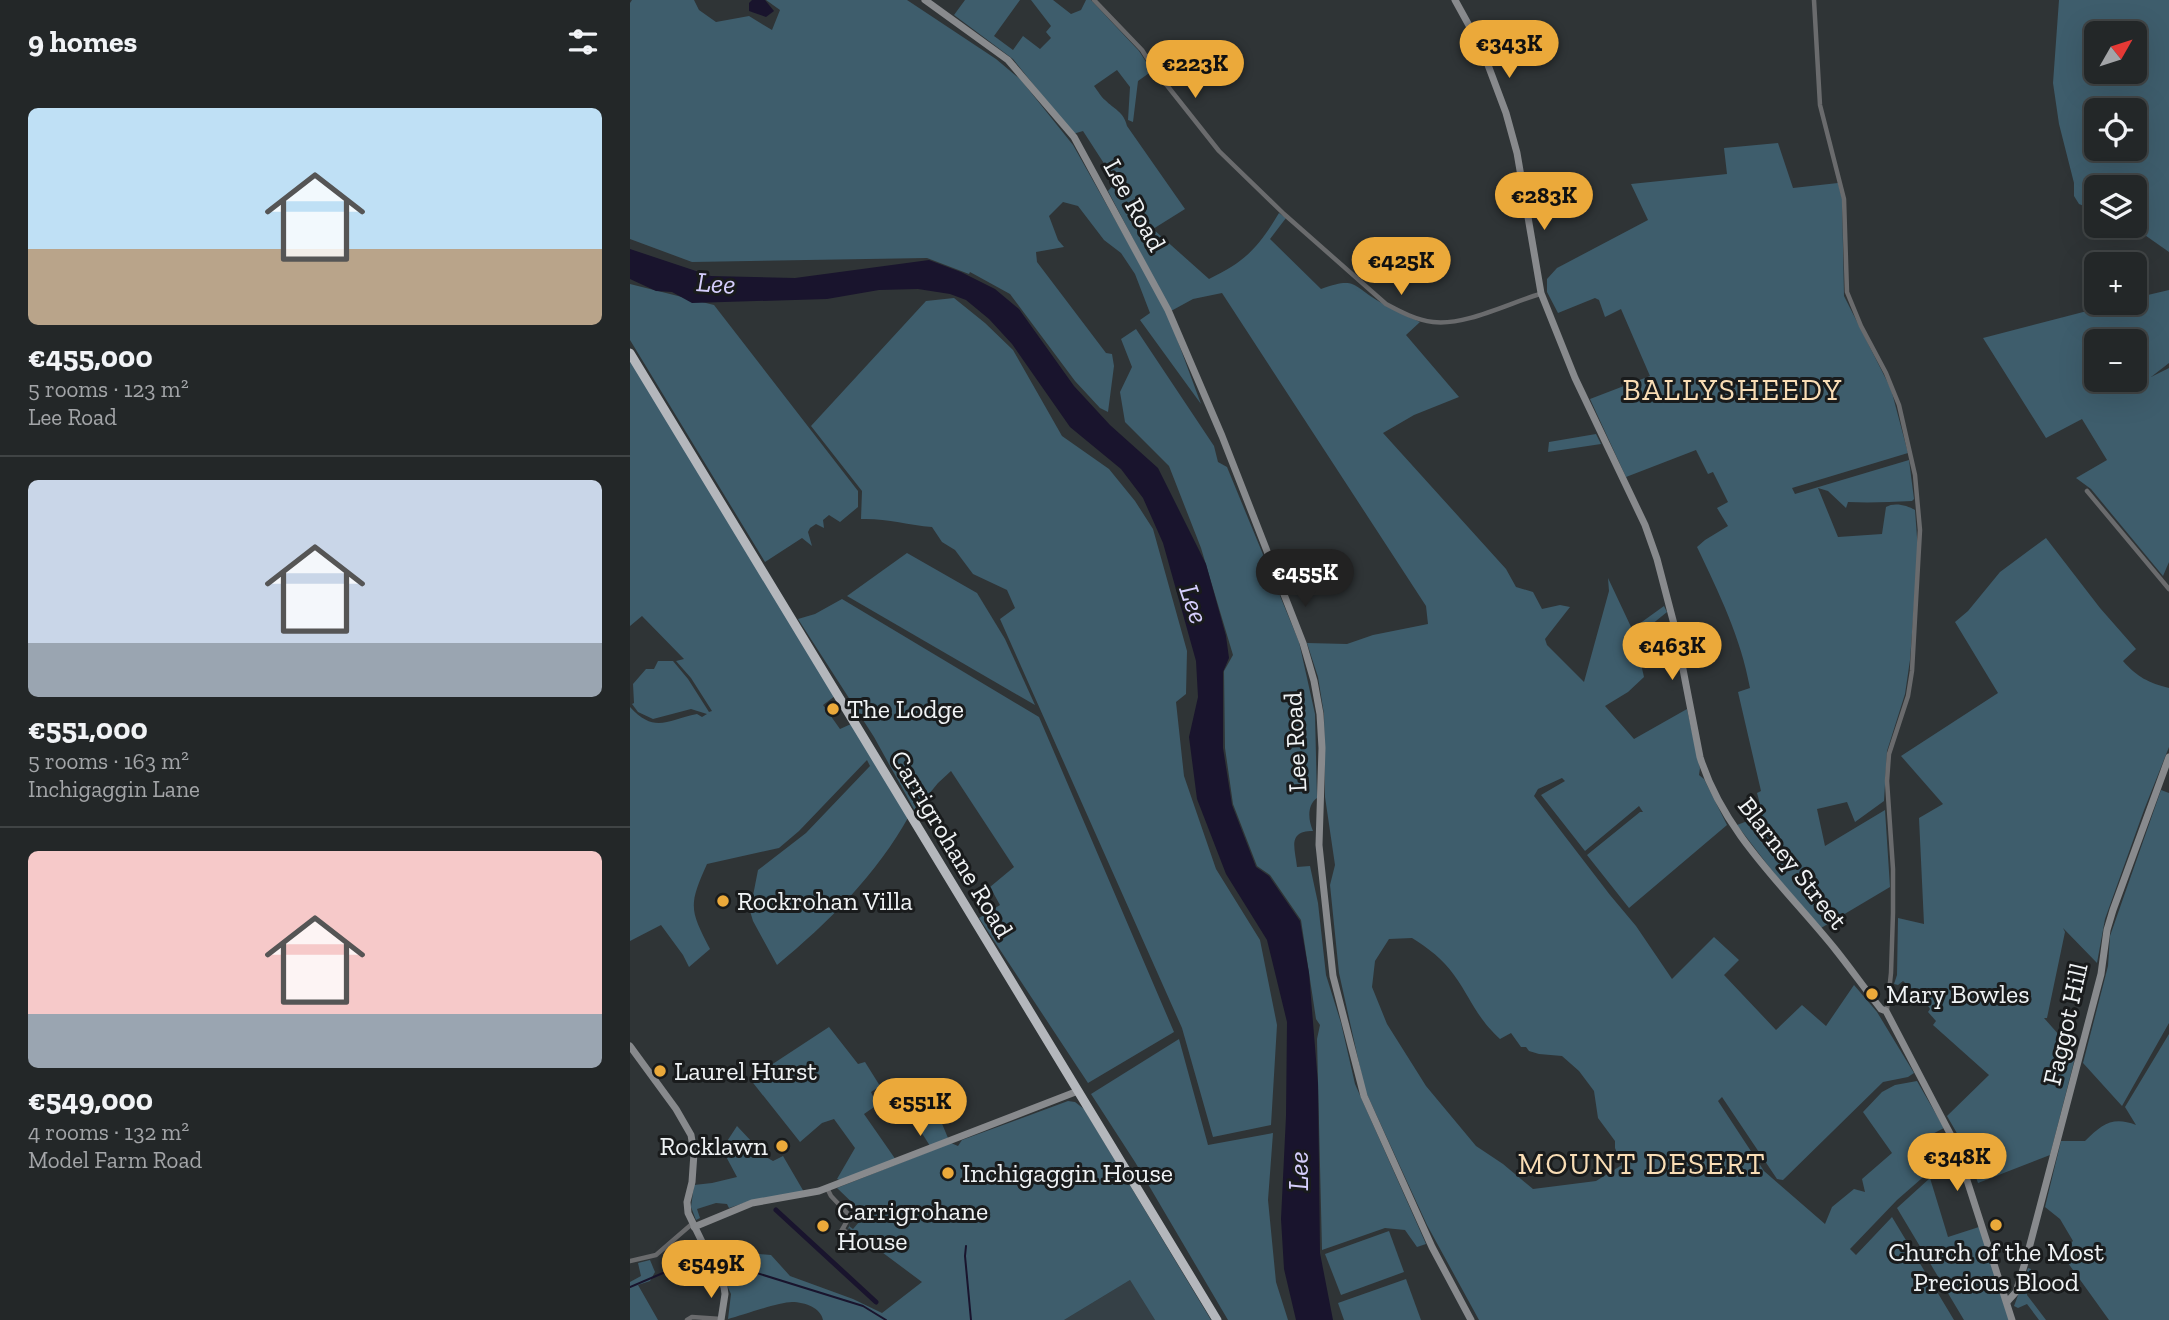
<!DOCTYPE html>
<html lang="en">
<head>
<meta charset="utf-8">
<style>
	:root { --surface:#232728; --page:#2f3334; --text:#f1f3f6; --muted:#a3a5a8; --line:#404445; --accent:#eba93a }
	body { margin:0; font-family:"Zilla Slab",serif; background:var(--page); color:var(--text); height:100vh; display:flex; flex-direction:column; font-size:26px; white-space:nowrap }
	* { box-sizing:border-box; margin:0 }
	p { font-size:23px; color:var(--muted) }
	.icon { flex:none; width:38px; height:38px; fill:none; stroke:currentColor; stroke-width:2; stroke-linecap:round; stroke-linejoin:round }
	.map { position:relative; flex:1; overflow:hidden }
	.drawer { display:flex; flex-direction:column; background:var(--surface); width:630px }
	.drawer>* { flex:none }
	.needle { width:46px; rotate:51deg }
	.fabs { position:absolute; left:1454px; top:21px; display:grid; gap:14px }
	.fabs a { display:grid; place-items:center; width:63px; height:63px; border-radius:10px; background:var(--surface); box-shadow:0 7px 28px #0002,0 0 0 2px var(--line); font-size:35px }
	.price { position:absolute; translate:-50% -60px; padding:0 16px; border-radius:24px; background:var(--accent); color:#111; font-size:23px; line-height:46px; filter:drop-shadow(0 2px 4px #0008) }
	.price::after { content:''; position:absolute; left:50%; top:42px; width:21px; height:16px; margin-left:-10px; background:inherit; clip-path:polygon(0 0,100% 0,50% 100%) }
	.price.active { background:#222; color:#fff }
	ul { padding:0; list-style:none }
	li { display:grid; align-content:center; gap:14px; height:371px; padding:0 28px }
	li+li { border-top:2px solid var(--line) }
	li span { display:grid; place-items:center; height:217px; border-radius:10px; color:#555 }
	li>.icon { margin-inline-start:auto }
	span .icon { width:126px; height:126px; fill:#fffc; stroke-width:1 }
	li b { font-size:30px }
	h2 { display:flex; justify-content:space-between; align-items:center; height:84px; padding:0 28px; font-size:30px }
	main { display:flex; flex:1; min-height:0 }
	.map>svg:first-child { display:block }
	.built { fill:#354046 }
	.green { fill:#3e5d6c; fill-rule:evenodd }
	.water { fill:#19142d }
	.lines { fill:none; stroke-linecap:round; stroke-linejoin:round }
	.stream { stroke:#19142d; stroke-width:2 }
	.canal { stroke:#19142d; stroke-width:5 }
	.street { stroke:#6a6b6d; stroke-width:4.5 }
	.secondary { stroke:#888a8d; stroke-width:7 }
	.highway { stroke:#b4b7bc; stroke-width:9 }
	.poi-dot { fill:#eba93a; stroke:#191b1c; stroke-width:2.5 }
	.labels { text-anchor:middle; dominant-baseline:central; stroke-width:6; stroke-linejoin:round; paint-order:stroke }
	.street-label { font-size:26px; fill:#f0f3f5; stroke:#191b1c }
	.poi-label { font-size:26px; fill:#f0f3f5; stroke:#191b1c; text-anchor:start }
	.water-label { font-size:28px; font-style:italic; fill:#d5cefc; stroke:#191b1c }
	.quarter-label { font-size:30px; letter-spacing:2px; fill:#f9ddb5; stroke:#191b1c }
</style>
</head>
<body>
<main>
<section class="drawer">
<h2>9 homes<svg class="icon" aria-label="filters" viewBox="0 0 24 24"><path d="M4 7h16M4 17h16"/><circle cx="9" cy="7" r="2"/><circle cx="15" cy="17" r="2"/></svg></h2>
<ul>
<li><span style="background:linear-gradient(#bfe0f5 65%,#b9a48a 0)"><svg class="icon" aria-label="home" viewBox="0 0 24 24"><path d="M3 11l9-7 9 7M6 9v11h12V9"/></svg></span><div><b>€455,000</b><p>5 rooms · 123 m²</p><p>Lee Road</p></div></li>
<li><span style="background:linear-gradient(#c9d6e8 75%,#9aa5b1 0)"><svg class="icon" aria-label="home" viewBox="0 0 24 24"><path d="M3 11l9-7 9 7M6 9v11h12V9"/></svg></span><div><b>€551,000</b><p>5 rooms · 163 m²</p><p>Inchigaggin Lane</p></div></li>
<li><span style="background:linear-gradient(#f6c9c9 75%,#9aa5b1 0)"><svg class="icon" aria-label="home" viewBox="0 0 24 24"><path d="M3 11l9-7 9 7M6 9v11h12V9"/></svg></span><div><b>€549,000</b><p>4 rooms · 132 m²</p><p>Model Farm Road</p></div></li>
</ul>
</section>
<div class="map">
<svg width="1539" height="1320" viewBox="0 0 1539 1320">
	<rect width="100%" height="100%" fill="#2f3436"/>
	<polygon class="built" points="500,1280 525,1320 434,1320"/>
	<g class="green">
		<polygon points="2,0 64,0 69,10 86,22 119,16 142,30 150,10 136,0 277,0 366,59 391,80 443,145 537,312 571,404 510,320 520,313 505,274 491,253 474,240 448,206 433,202 419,216 428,240 434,247 406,252 407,262 476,353 482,354 484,366 478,412 470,408 445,381 380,294 340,272 339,274 297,258 62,262 0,239 0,3"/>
		<path d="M335 0H390L364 36 383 50 393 36 410 49 421 38 416 32 421 26 401 0H423L441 14 451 10 456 0H461L509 51 522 71 508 81 503 122 498 120 500 87 487 70 464 86C468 91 471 97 475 100 484 109 494 112 497 126L555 209 523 229 579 279C616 261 628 248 649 213L656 218 640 239 691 289C727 276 722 286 750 302 763 310 777 316 790 322L776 335 829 397 784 415 753 433 876 569 886 587 903 592 912 609 930 605 940 607 915 639 917 645 954 682 979 591 978 578 1002 629 1034 606 1037 612 1005 638 1014 677 998 692 975 706 1004 739 1057 709 1070 768 1069 775 1074 779 1097 825 999 908 957 855 1010 812H1013L1009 806 955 851 911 795 935 781 932 778 908 789 904 796 980 895 1006 926 1042 979 1084 937 1109 960 1094 975 1146 1030 1172 1005 1196 1026 1224 985 1247 1012 1284 1073 1278 1077 1253 1082 1153 1180 1147 1179 1092 1097 1088 1101 1134 1171 1195 1224 1202 1207 1224 1189 1235 1192 1232 1179 1262 1153 1233 1112 1252 1092 1265 1085 1287 1081 1314 1128 1283 1144 1299 1172 1267 1200 1220 1249 1226 1255 1262 1217 1324 1320H849L797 1225 735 1090 709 973 700 885 705 865 695 797 694 714 688 677 677 643 717 644 743 635 798 624 796 606 592 293 563 299 541 311 478 191 486 182 453 131 443 134 383 59 324 15ZM782 938C798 948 813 959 824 975 842 1000 846 1017 870 1039L881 1033 891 1047H896L899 1051 909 1054 932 1056 949 1071 964 1091 968 1118 985 1141V1148L992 1165 966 1181 903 1189 873 1164 846 1146 796 1086 757 1024 742 987 745 961 759 939Z"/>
		<path d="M1429 0H1539V252L1502 226H1505V187H1466V211L1449 204 1444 196V183L1429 124 1423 83ZM1466 33H1505V72H1466ZM1505 110V149H1466V110Z"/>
		<path d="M1148 143 1163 188 1208 183 1212 198 1214 296 1261 389 1278 453 1162 488 1165 494 1279 460 1284 499 1282 501C1259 502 1241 503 1218 502L1216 508 1198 491 1188 488 1208 537 1252 534 1256 507C1264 502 1277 505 1285 510L1288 551 1280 660 1275 694 1257 751 1254 801 1225 822 1217 802 1187 809 1195 846 1255 810 1260 887 1191 928 1147 877 1107 825 1133 815 1127 793 1131 791 1108 692 1120 688C1111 638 1089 593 1067 547L1075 540 1098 526 1087 508 1098 502 1083 472 1078 474 1066 450 996 477 960 399 1020 376 991 309 975 317 969 300 965 298 928 313 917 292V279L927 268 1018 220 1001 184 1097 174 1094 148Z"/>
		<polygon points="0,284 84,305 228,491 228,507 210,522 199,515 193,520 194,528 186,524 180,528 178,532 182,546 172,538 135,562 0,340"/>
		<path d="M1539 290V363L1521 377 1539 368V562L1533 576 1461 489 1446 478 1477 460 1452 419 1416 438 1353 338 1488 303H1505V298ZM1505 341V380H1466V341Z"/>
		<path d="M324 298 355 323 383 350 432 436 479 469 505 501 523 529 557 651 556 694 546 702 554 776 586 869 630 940 647 1025 641 1125 583 1137 552 1028 370 619 385 608 377 590 343 574 325 550 312 542 302 527C278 525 255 518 231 519L232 491 181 426 296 301Z"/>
		<path d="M506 329 584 446 588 462 597 467 669 642 685 714 687 798C677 805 678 820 683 831 657 831 665 848 667 867L680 866 688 903 696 975 711 1023 725 1084 796 1244 787 1247 775 1230 755 1228 692 1250 687 1039 690 1025 686 1019 671 920 640 875 627 866 603 804 595 748 594 671 603 655 571 548 539 466 495 422 490 392 502 367 491 339Z"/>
		<path d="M0 358 205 696 193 705 210 729 221 724 279 816C247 874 198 923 147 965L123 921 120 911 128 870 176 833 240 766 237 760 169 831 149 848 77 864C58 906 60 910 80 949L59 967 53 955 31 925 0 941V707C25 734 37 720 67 714L72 717 77 714 61 709 23 719 8 712 2 704 4 703 3 684 16 669H24L28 661H43L58 679 79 712 82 711 61 678 46 661 54 659 12 616 0 626Z"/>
		<polygon points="966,434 971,444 918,452 919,442"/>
		<path d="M1416 538 1470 608 1506 649 1493 661C1507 677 1519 683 1539 688V747L1514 810 1475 919 1467 963 1433 928 1435 932 1417 1018H1414L1446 1054 1420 1155 1348 1183 1336 1149 1317 1116 1359 1075 1303 1025 1306 1021 1298 1012 1300 1009 1295 1001 1273 981 1268 985 1264 984 1267 975 1268 918 1294 924 1289 818 1313 804 1271 756 1368 693 1325 622 1338 611 1370 572Z"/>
		<polygon points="277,553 347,593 375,639 405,705 217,596"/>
		<polygon points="212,599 409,717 544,1032 458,1083 349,918 370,905 360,887 384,867 321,771 308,783 285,811 244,737 168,619 185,614"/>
		<polygon points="1531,790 1539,793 1539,1023 1492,1106 1453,1063 1478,966 1480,936"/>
		<polygon points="199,1027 228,1064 235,1062 250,1086 241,1092 247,1105 234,1114 266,1160 212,1181 207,1179 225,1148 204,1119 192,1123 170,1142 120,1079"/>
		<path d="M1539 1034V1320H1479L1438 1263 1433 1250 1443 1241 1430 1219 1415 1207 1431 1141H1455C1472 1124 1483 1116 1506 1125L1495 1107Z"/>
		<polygon points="549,1039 578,1145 643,1133 638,1200 646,1282 658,1320 598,1320 505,1162 461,1094"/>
		<path d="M438 1101 445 1102 454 1109 581 1320H525L500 1280 434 1320H193C191 1308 175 1302 162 1302 149 1302 113 1315 98 1319L101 1294 87 1263 129 1254 141 1255 160 1276 223 1299 252 1313 292 1282 229 1235 226 1241 223 1239 226 1235 219 1228 217 1231 221 1222 219 1226 223 1229 235 1215 207 1188 321 1143 328 1146 332 1140Z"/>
		<polygon points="303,1102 318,1138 300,1146 278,1111"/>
		<polygon points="107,1126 136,1157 143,1161 153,1156 174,1192 123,1200 99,1208 97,1204 86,1203 67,1209 70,1218 66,1220 61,1207 64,1185 82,1183 107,1177 92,1149"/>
		<polygon points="1300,1178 1318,1237 1349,1227 1379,1320 1334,1320 1267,1208"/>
		<polygon points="759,1231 774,1272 711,1295 695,1254"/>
		<polygon points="20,1260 25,1272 20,1281 8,1285 28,1320 0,1320 0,1282 11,1276 8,1263"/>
		<polygon points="1398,1268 1401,1269 1397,1295 1416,1320 1409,1320 1397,1304 1388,1308 1384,1306"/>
		<polygon points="776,1279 791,1320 714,1320 708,1303"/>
	</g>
	<g class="water">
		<polygon points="122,0 135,0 144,11 136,17 119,11 119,3"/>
		<polygon points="0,249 81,276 165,278 299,260 331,272 365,289 389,309 444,386 480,425 528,468 576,564 596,636 599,658 593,672 593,748 602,805 626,867 639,876 670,921 679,973 688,1084 690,1253 703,1320 666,1320 654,1269 651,1219 656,1116 657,1022 637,940 596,874 567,799 559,737 568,697 566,661 533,543 513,498 491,469 440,427 382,344 359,319 336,300 320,294 288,289 249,290 197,299 62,303 42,292 26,291 0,279"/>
	</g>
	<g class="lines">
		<g class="stream">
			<polyline points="336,1246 335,1256 341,1320"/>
			<polyline points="88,1272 99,1269 117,1270 233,1306 256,1320"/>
			<polyline points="0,1287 33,1273 83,1273"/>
		</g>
		<polyline class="canal" points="146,1210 246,1302"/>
		<g class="street">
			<path d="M464 0 512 50 524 69 589 151 654 214 756 304C771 312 786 320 803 322 835 326 879 303 910 294"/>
			<polyline points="1184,0 1190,105 1214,199 1217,292 1231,326 1256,373 1269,405 1285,475 1290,530 1282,671 1278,696 1259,754 1257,781 1263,869 1263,913 1261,973 1257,1010"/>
			<polyline points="1457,491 1539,589"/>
			<polyline points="197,1188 201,1196 220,1216 209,1235 217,1243 222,1238 214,1230"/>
			<polyline points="0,1261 26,1255 63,1223"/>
			<polyline points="57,1320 62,1317 91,1319"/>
		</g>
		<g class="secondary">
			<polyline points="295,0 378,60 444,137 538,310 592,436 673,643 684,681 690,714 692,748 689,845 703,976 734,1096 802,1247 841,1320"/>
			<path d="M825 0 852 49 876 113 887 153 911 293 945 378 1015 525 1027 559 1045 628 1070 757C1094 834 1156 888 1205 949 1221 969 1235 989 1251 1009L1256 1011 1325 1143 1382 1320"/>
			<polyline points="0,1046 46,1109 61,1135 64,1153 62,1182 57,1202 58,1213 94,1287 95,1294 91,1320"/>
			<polyline points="64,1227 122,1203 189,1191 448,1091"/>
			<polyline points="1377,1302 1386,1292 1397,1256 1471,974 1477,930 1483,910 1539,757"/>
		</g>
		<polyline class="highway" points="0,353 587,1320"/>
	</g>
	<g class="poi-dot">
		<circle cx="203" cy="709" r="7"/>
		<circle cx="93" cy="901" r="7"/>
		<circle cx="1242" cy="994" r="7"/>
		<circle cx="30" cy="1071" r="7"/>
		<circle cx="152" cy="1146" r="7"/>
		<circle cx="318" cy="1173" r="7"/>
		<circle cx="1366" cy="1225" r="7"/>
		<circle cx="193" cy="1226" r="7"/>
	</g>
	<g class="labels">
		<g class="street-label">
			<text transform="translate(505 205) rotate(61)">Lee Road</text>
			<text transform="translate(665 742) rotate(-93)">Lee Road</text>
			<text transform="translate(322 844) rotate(59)">Carrigrohane Road</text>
			<text transform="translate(1163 863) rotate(52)">Blarney Street</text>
			<text transform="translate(1435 1024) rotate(-77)">Faggot Hill</text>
		</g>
		<g class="poi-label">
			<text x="217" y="709">The Lodge</text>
			<text x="107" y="901">Rockrohan Villa</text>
			<text x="1256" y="994">Mary Bowles</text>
			<text x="44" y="1071">Laurel Hurst</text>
			<text x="138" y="1146" text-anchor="end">Rocklawn</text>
			<text x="332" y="1173">Inchigaggin House</text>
			<text x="207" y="1211">Carrigrohane<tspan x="207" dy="30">House</tspan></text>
			<text x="1366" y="1252" text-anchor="middle">Church of the Most<tspan x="1366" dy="30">Precious Blood</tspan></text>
		</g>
		<g class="water-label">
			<text transform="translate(86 283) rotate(4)">Lee</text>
			<text transform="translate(564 604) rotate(71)">Lee</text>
			<text transform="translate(668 1171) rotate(-90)">Lee</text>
		</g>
		<g class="quarter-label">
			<text x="1103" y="390">BALLYSHEEDY</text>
			<text x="1012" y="1164">MOUNT DESERT</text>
		</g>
	</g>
</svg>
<div class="fabs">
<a><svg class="needle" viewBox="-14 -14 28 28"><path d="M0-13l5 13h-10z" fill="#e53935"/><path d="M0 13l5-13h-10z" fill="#a3a5a8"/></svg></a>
<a><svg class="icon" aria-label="locate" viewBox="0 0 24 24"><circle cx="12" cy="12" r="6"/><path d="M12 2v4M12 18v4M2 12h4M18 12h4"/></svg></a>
<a><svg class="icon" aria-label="layers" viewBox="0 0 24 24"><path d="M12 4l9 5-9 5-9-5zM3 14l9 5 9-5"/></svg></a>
<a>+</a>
<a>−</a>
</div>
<b class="price" style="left:879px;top:80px">€343K</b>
<b class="price" style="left:565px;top:100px">€223K</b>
<b class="price" style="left:914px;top:232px">€283K</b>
<b class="price" style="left:771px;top:297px">€425K</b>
<b class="price active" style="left:675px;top:609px">€455K</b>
<b class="price" style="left:1042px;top:682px">€463K</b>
<b class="price" style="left:290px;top:1138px">€551K</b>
<b class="price" style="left:1327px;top:1193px">€348K</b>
<b class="price" style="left:81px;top:1300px">€549K</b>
</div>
</main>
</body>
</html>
